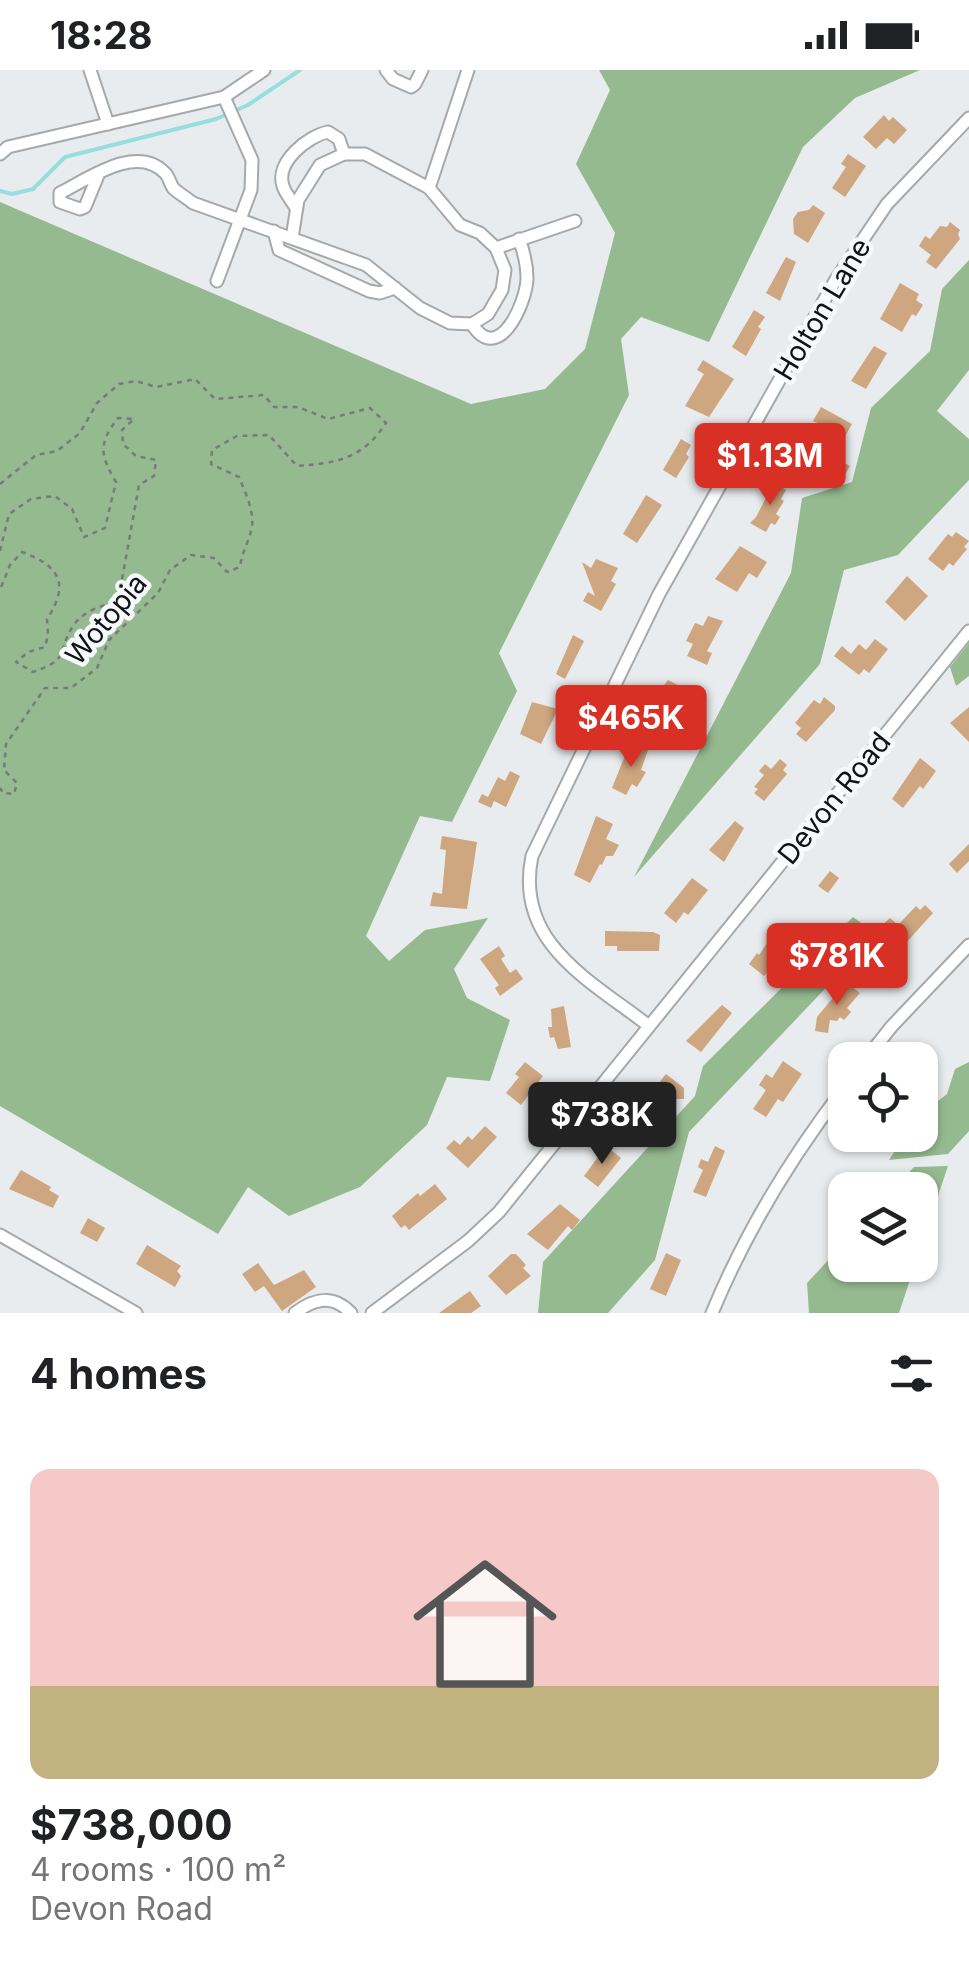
<!DOCTYPE html>
<html lang="en">
<head>
<meta charset="utf-8">
<style>
	:root { --surface:#fff; --page:#f6f6f6; --text:#202124; --muted:#757577; --accent:#d93025 }
	body { margin:0; font-family:Inter,sans-serif; background:var(--page); color:var(--text); height:100vh; display:flex; flex-direction:column; font-size:38px; white-space:nowrap }
	* { box-sizing:border-box; margin:0 }
	p { font-size:32px; color:var(--muted) }
	.icon { flex:none; width:55px; height:55px; fill:none; stroke:currentColor; stroke-width:2; stroke-linecap:round; stroke-linejoin:round }
	.map { position:relative; height:1243px; overflow:hidden }
	.side { display:flex; flex-direction:column; background:var(--surface); flex:1 }
	.side>* { flex:none }
	.fabs { position:absolute; left:828px; top:972px; display:grid; gap:20px }
	.fabs a { display:grid; place-items:center; width:110px; height:110px; border-radius:20px; background:var(--surface); box-shadow:0 2px 8px #0004; font-size:50px }
	.price { position:absolute; translate:-50% -85px; padding:0 22px; border-radius:10px; background:var(--accent); color:#fff; font-size:32px; line-height:65px; filter:drop-shadow(0 2px 5px #0008) }
	.price::after { content:''; position:absolute; left:50%; top:60px; width:30px; height:22px; margin-left:-15px; background:inherit; clip-path:polygon(0 0,100% 0,50% 100%) }
	.price.on { background:#222; color:#fff }
	ul { padding:0; list-style:none }
	li { display:grid; align-content:center; gap:20px; height:530px; padding:0 30px }
	li span { display:grid; place-items:center; height:310px; border-radius:20px; color:#555 }
	li>.icon { margin-inline-start:auto }
	span .icon { width:180px; height:180px; fill:#fffc; stroke-width:1 }
	li b { font-size:42px }
	h2 { display:flex; justify-content:space-between; align-items:center; height:120px; padding:0 30px; font-size:42px }
	.status { display:flex; justify-content:space-between; align-items:center; height:70px; padding:0 50px; background:var(--surface); direction:ltr }
	.status svg { height:28px; fill:currentColor }
	.map>svg:first-child { display:block }
	.forest { fill:#96ba90 }
	.lines { fill:none; stroke-linecap:round; stroke-linejoin:round }
	.stream { stroke:#97dede; stroke-width:4 }
	.building { fill:#cea680 }
	.minor-casing { stroke:#a6a8ab; stroke-width:15 }
	.path { stroke:#787a7c; stroke-width:2.5; stroke-dasharray:5 5; stroke-linecap:butt }
	.minor { stroke:#fff; stroke-width:11 }
	.labels { text-anchor:middle; dominant-baseline:central; stroke-width:9; stroke-linejoin:round; paint-order:stroke }
	.street-label { font-size:28px; fill:#101112; stroke:#f6f9fb }
</style>
</head>
<body>
<div class="status"><b>18:28</b><svg viewBox="0 0 49 12"><path d="M0 12V9h3v3zM5 12V6h3v6zM10 12V3h3v9zM15 12V0h3v12zM26 1h20v11H26zM47 4h2v5h-2z"/></svg></div>
<div class="map">
<svg width="969" height="1243" viewBox="0 0 969 1243">
	<rect width="100%" height="100%" fill="#e9ecee"/>
	<g class="forest">
		<polygon points="599,0 920,0 855,28 803,77 709,272 641,247 621,269 629,325 499,583 517,621 452,752 420,746 366,866 389,891 425,860 488,848 454,899 467,928 510,950 490,1011 447,1007 427,1055 360,1117 289,1146 248,1117 218,1164 0,1036 0,132 471,334 545,319 585,279 615,163 576,94 610,20"/>
		<polygon points="969,190 969,300 937,341 969,369 969,410 898,485 844,500 820,594 634,807 791,503 802,428 852,412 871,338 930,281 942,219"/>
		<polygon points="969,573 969,606 956,616 950,597"/>
		<polygon points="853,847 882,868 882,890 839,904 689,1062 655,1190 608,1243 538,1243 543,1192 695,1026 703,996"/>
		<polygon points="969,992 969,1061 948,1084 889,1090 905,1065 920,1065 920,1045 947,1024 955,999"/>
		<polygon points="948,1096 920,1179 920,1120 892,1120 914,1097"/>
		<polygon points="845,1172 845,1195 915,1195 899,1243 809,1243 807,1213"/>
	</g>
	<g class="lines">
		<polyline class="stream" points="0,121 12,124 33,119 65,87 216,49 248,35 300,0"/>
	</g>
	<g class="building">
		<polygon points="884,45 889,51 893,47 907,60 894,74 887,68 876,79 863,67"/>
		<polygon points="848,84 866,96 845,127 832,118 846,97 841,94"/>
		<polygon points="813,135 825,143 808,173 794,164 793,149 798,142 809,140"/>
		<polygon points="950,152 960,160 958,164 960,169 936,199 926,192 931,185 919,176 925,166 930,169 940,156 947,157"/>
		<polygon points="786,187 796,192 780,231 766,223"/>
		<polygon points="900,213 919,224 916,230 923,235 916,246 912,244 902,262 880,249"/>
		<polygon points="754,240 765,247 758,257 761,259 746,286 732,277"/>
		<polygon points="874,276 887,283 866,319 851,311"/>
		<polygon points="703,290 734,309 709,347 685,336 704,304 697,300"/>
		<polygon points="821,337 852,354 844,368 837,364 826,383 850,396 842,409 795,383 802,370 809,373 820,354 813,351"/>
		<polygon points="681,369 691,375 686,384 689,387 676,408 663,400"/>
		<polygon points="774,412 786,420 781,429 784,431 776,444 780,447 775,455 771,453 766,462 750,453 756,447"/>
		<polygon points="646,425 662,435 637,473 623,464"/>
		<polygon points="956,462 969,471 964,477 967,479 953,496 949,493 943,501 928,489 948,464 952,467"/>
		<polygon points="740,476 767,492 757,508 749,503 737,522 715,509"/>
		<polygon points="596,489 618,498 611,511 616,514 601,541 583,531 588,522 595,526 582,492 591,498"/>
		<polygon points="907,506 928,526 905,551 885,532"/>
		<polygon points="708,546 723,551 707,581 712,583 707,595 687,586 693,574 686,571 695,553 703,556"/>
		<polygon points="573,565 584,571 565,609 556,604"/>
		<polygon points="875,569 888,579 869,603 864,599 859,605 834,586 842,576 851,584 859,574 866,580"/>
		<polygon points="668,610 680,616 677,623 686,629 681,639 676,637 662,657 648,651 660,620"/>
		<polygon points="824,627 835,636 835,640 806,672 796,664 801,658 795,653 814,630 820,634"/>
		<polygon points="532,632 558,639 541,674 520,664"/>
		<polygon points="969,637 969,672 950,653"/>
		<polygon points="634,674 648,680 641,700 646,702 637,717 632,714 626,725 612,718 626,683 629,684"/>
		<polygon points="920,688 936,701 923,719 920,716 903,738 892,729"/>
		<polygon points="780,689 787,695 783,700 787,704 764,731 754,723 758,719 754,717 764,705 759,701 765,694 771,699"/>
		<polygon points="510,701 520,706 506,737 494,731 491,738 478,732 482,724 488,727 498,707 505,711"/>
		<polygon points="596,746 613,754 606,769 619,775 613,786 606,786 602,795 600,794 590,813 574,805"/>
		<polygon points="735,751 744,758 724,792 709,780"/>
		<polygon points="442,766 477,772 467,839 430,836 433,822 442,824 446,780 440,779"/>
		<polygon points="969,774 969,791 957,803 949,794"/>
		<polygon points="830,801 839,808 828,823 818,816"/>
		<polygon points="692,808 708,820 688,845 684,842 676,853 664,843"/>
		<polygon points="925,835 933,843 905,874 901,870 893,875 874,894 866,886 883,868 877,860 890,848 898,855 916,836 920,840"/>
		<polygon points="780,854 797,868 764,906 749,894 757,883 759,885"/>
		<polygon points="605,861 653,862 660,865 659,881 617,881 617,876 605,876"/>
		<polygon points="499,876 505,886 501,889 510,903 516,899 523,909 500,926 495,918 499,915 480,889"/>
		<polygon points="846,912 860,923 847,938 851,942 844,950 840,947 837,951 830,950 828,963 815,961 817,947"/>
		<polygon points="722,935 732,943 701,982 686,971"/>
		<polygon points="564,936 571,977 558,979 554,967 550,968 548,957 552,957 551,939"/>
		<polygon points="783,991 802,1004 783,1032 778,1029 766,1047 753,1039 766,1020 759,1015 766,1004 772,1008"/>
		<polygon points="525,992 543,1006 521,1035 506,1023 519,1007 515,1004"/>
		<polygon points="666,1004 684,1018 684,1029 668,1029 648,1054 635,1043 641,1036 637,1033 644,1024 648,1027"/>
		<polygon points="485,1056 497,1067 468,1098 446,1078 454,1070 460,1075 468,1066 472,1070"/>
		<polygon points="606,1076 621,1088 598,1117 584,1106"/>
		<polygon points="715,1076 725,1081 706,1127 693,1122 703,1100 698,1097 701,1089 708,1092"/>
		<polygon points="21,1100 51,1117 49,1120 59,1126 53,1138 9,1119"/>
		<polygon points="435,1114 447,1129 409,1160 405,1155 401,1158 392,1146 418,1123 420,1126"/>
		<polygon points="560,1134 580,1150 572,1160 568,1156 548,1180 527,1164"/>
		<polygon points="88,1148 105,1158 97,1172 80,1163"/>
		<polygon points="147,1175 181,1196 177,1201 181,1206 175,1217 136,1194"/>
		<polygon points="666,1183 681,1190 666,1226 650,1219"/>
		<polygon points="511,1184 516,1184 526,1195 523,1198 531,1206 506,1225 488,1206"/>
		<polygon points="258,1193 274,1215 304,1200 316,1217 282,1241 264,1216 255,1222 242,1204"/>
		<polygon points="470,1221 481,1236 471,1243 439,1243"/>
	</g>
	<g class="lines">
		<g class="minor-casing">
			<g id="minor">
				<polyline points="90,0 108,54"/>
				<polyline points="386,0 393,9 411,17 415,14 422,0"/>
				<polyline points="0,84 8,77 224,27 264,0"/>
				<path d="M99 103 85 137 80 139 60 132V123C88 109 137 73 165 103 169 107 170 113 173 118 178 123 187 128 193 133L366 195 420 238 450 253 472 254 488 244 502 220 505 200 496 178 480 163 460 155 429 118 365 84H344L320 95 298 130 292 168"/>
				<polyline points="429,118 468,0"/>
				<path d="M296 138C292 131 285 123 283 116 275 92 308 66 328 62L339 69 344 84"/>
				<polyline points="274,161 279,180 369,221 380,223 395,218"/>
				<polyline points="496,178 575,151"/>
				<polyline points="217,211 251,120 252,90 224,27"/>
				<path d="M472 254C498 296 526 234 527 209 527 195 524 182 519 169"/>
				<path d="M649 956C590 910 514 873 532 786L659 524 835 211 887 134 969 48"/>
				<polyline points="865,990 892,956 969,875"/>
				<polyline points="0,1165 136,1243"/>
				<path d="M295 1243C315 1228 333 1224 351 1243"/>
				<polyline points="372,1243 468,1171 499,1142 969,561"/>
				<path d="M712 1243C746 1161 791 1087 845 1017"/>
			</g>
		</g>
		<g class="path">
			<path d="M0 414 36 385 57 381 80 363 97 333 119 314 136 311 156 317 195 309 215 329 264 325 274 337H298L328 349 370 338 386 353C362 389 338 393 297 396L269 365 237 366 212 380 211 394 239 407C245 422 254 440 252 456 250 470 242 481 240 497L227 502 214 488 191 485 170 500 158 523 109 570 97 598 71 618H45L6 674 4 700 17 713 14 724 3 723 0 718"/>
			<path d="M0 481 9 444 31 429 55 426 72 439 84 467 105 458 116 412C100 385 98 374 118 348L134 349 122 360 123 374 136 386 156 390 154 406 139 415 121 515 115 532C100 536 82 542 73 556 56 583 71 589 33 602L16 592 28 582 45 577 48 565 47 549C70 514 60 496 22 482L10 495 0 520"/>
		</g>
		<use href="#minor" class="minor"/>
	</g>
	<g class="labels">
		<g class="street-label">
			<text transform="translate(822 239) rotate(-59)">Holton Lane</text>
			<text transform="translate(106 549) rotate(-50)">Wotopia</text>
			<text transform="translate(834 728) rotate(-51)">Devon Road</text>
		</g>
	</g>
</svg>
<div class="fabs">
<a><svg class="icon" aria-label="locate" viewBox="0 0 24 24"><circle cx="12" cy="12" r="6"/><path d="M12 2v4M12 18v4M2 12h4M18 12h4"/></svg></a>
<a><svg class="icon" aria-label="layers" viewBox="0 0 24 24"><path d="M12 4l9 5-9 5-9-5zM3 14l9 5 9-5"/></svg></a>
</div>
<b class="price" style="left:770px;top:438px">$1.13M</b>
<b class="price" style="left:631px;top:700px">$465K</b>
<b class="price" style="left:837px;top:938px">$781K</b>
<b class="price on" style="left:602px;top:1097px">$738K</b>
</div>
<section class="side">
<h2>4 homes<svg class="icon" aria-label="filters" viewBox="0 0 24 24"><path d="M4 7h16M4 17h16"/><circle cx="9" cy="7" r="2"/><circle cx="15" cy="17" r="2"/></svg></h2>
<ul>
<li><span style="background:linear-gradient(#f6c9c9 70%,#c2b280 0)"><svg class="icon" aria-label="home" viewBox="0 0 24 24"><path d="M3 11l9-7 9 7M6 9v11h12V9"/></svg></span><div><b>$738,000</b><p>4 rooms · 100 m²</p><p>Devon Road</p></div></li>
</ul>
</section>
</body>
</html>
